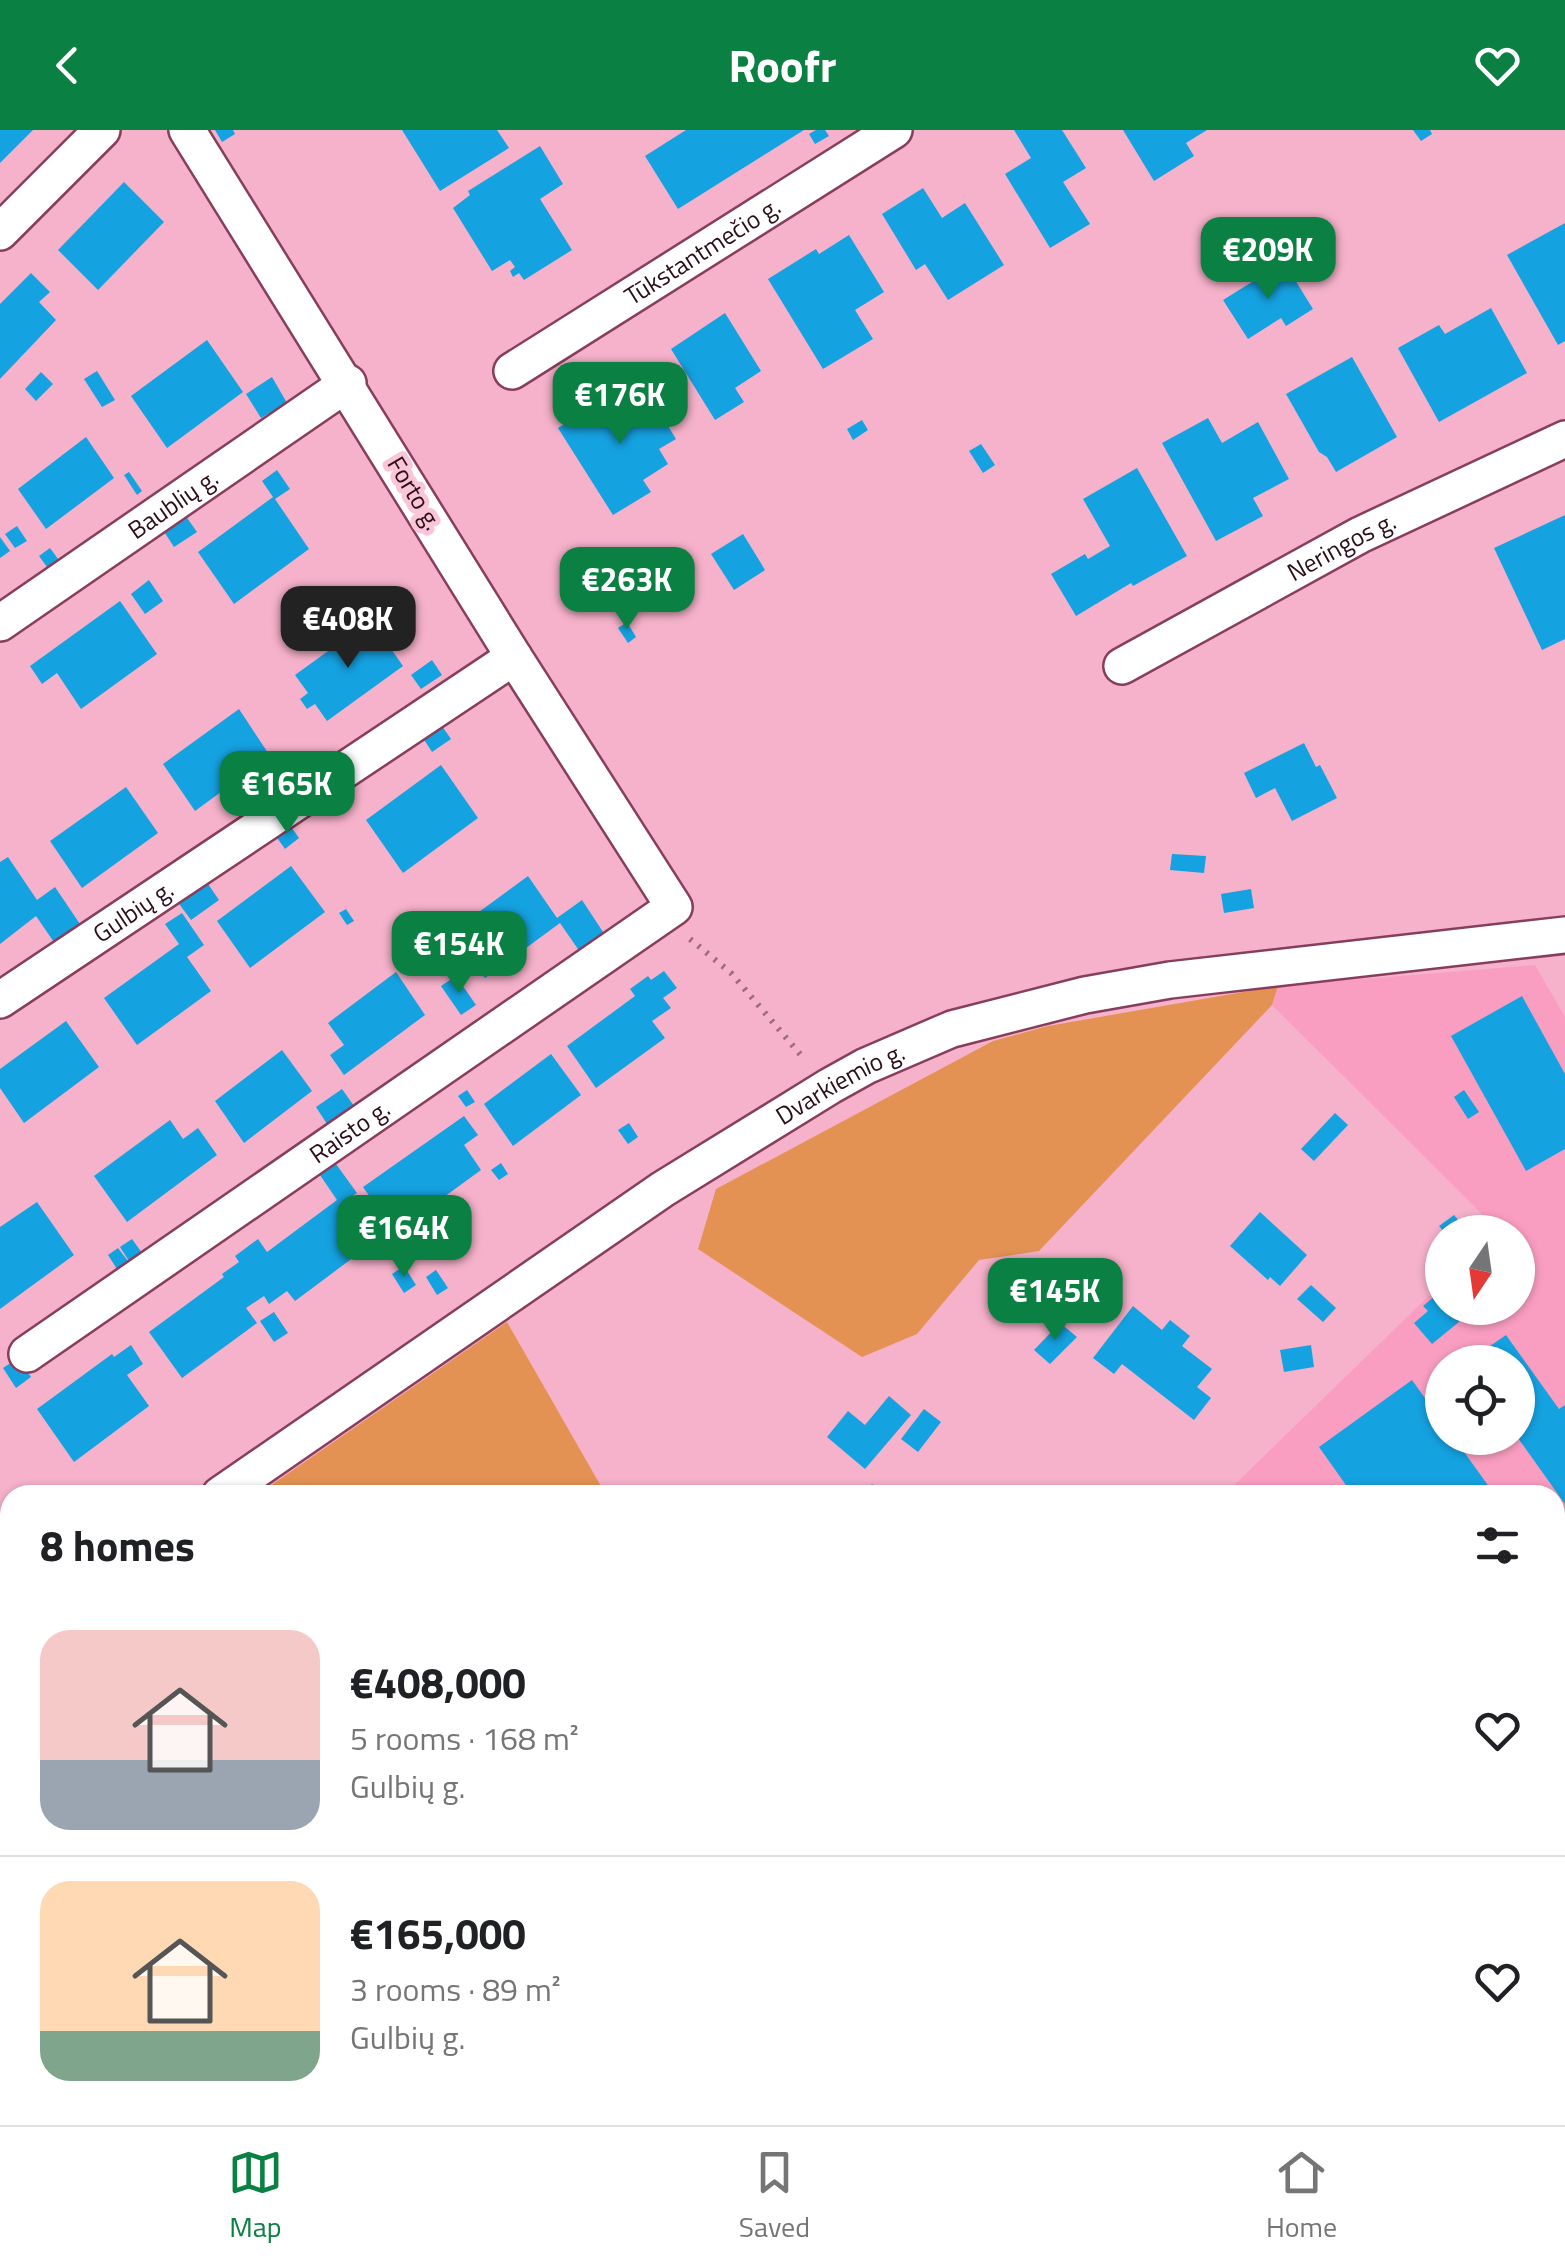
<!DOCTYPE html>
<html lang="en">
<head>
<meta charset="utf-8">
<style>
	:root { --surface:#fff; --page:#f2f2f2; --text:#202124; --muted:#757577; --line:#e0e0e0; --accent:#0b8043 }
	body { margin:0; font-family:"Titillium Web",sans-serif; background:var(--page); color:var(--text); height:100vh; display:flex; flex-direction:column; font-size:38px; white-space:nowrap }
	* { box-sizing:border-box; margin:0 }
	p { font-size:32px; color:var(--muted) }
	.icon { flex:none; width:55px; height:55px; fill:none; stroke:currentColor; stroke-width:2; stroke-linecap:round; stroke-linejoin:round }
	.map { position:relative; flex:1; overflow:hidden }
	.panel { position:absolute; left:0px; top:1355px; width:1565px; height:640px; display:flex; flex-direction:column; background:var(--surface); border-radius:30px 30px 0 0; box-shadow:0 2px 8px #0004 }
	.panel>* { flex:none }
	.needle { width:65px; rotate:193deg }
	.controls { position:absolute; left:1425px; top:1085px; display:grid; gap:20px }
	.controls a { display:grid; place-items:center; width:110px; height:110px; border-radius:50%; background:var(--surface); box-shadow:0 2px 8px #0004; font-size:50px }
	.price { position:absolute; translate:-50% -85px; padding:0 22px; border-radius:20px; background:var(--accent); color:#fff; font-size:32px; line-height:65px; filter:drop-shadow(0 2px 5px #0008) }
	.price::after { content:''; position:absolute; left:50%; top:60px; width:30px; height:22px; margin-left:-15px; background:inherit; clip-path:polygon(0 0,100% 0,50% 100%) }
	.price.on { background:#222; color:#fff }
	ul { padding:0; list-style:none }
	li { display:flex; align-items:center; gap:30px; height:250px; padding:0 40px }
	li+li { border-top:2px solid var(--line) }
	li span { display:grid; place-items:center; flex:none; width:280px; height:200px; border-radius:30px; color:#555 }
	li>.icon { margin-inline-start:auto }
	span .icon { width:120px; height:120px; fill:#fffc; stroke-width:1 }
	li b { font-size:42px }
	h2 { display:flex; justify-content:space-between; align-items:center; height:120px; padding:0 40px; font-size:42px }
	header { display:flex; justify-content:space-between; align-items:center; height:130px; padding:0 40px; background:var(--accent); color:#fff; font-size:45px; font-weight:700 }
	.menu { display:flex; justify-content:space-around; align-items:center; height:140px; border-top:2px solid var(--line); background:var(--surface); font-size:28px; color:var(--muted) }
	.menu a { display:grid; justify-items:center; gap:5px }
	.menu .on { color:var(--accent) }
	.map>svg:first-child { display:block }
	.built { fill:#fa9ec1; fill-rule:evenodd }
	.green { fill:#e39254 }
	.building { fill:#15a2e1 }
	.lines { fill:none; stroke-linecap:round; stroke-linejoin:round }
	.minor-casing { stroke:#873e5c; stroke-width:40 }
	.path { stroke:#9e6a7d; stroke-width:6; stroke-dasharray:2.5 8; stroke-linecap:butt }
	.minor { stroke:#fff; stroke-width:35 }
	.labels { text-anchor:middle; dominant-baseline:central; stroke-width:10; stroke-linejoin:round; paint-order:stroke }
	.street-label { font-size:25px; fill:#2c0e1a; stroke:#f9c5d7 }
</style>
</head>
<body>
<header><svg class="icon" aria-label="back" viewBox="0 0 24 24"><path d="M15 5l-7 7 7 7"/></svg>Roofr<svg class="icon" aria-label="heart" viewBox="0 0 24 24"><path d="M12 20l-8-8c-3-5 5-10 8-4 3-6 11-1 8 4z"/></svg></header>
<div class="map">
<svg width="1565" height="1995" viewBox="0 0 1565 1995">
	<rect width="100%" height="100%" fill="#f6b2ca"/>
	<path class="built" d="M1535 835 1565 887V1780L1555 1788V1365H1224L1442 1153V1178H1518V1102H1488L1493 1095 1272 875 1278 856ZM1442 1232H1518V1308H1442Z"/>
	<g class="green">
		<polygon points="1278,856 1272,875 1039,1121 979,1130 917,1204 862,1227 698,1119 716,1059 993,911 1048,896"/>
		<polygon points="507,1192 606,1365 257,1365"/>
		<polygon points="0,1402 10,1405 10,1513 0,1521"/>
		<polygon points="1565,1780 1565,1995 431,1995 423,1985 1555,1985 1555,1788"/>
	</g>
	<g class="building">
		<polygon points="0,0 33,0 0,33"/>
		<polygon points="215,0 233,0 235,4 222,12"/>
		<polygon points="402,0 497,0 509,18 440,61"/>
		<polygon points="686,0 804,0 678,79 645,26"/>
		<polygon points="816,0 825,0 829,6 815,14 809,4"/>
		<polygon points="1014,0 1062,0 1086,38 1063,52 1090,94 1050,118 1005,44 1031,28"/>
		<polygon points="1123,0 1207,0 1186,13 1194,26 1154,51"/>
		<polygon points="1413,0 1430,0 1432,4 1421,11"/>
		<polygon points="540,16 563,54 540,69 572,120 524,150 519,143 513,147 510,141 515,137 510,130 492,141 453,78 470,65 468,61"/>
		<polygon points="124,52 164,92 98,160 58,120"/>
		<polygon points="923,58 942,88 965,73 1004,135 948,170 925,134 916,140 882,84"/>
		<polygon points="1565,93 1565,211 1558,215 1507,125"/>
		<polygon points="849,105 884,162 855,180 873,209 823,239 768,149 816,119 819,124"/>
		<polygon points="1284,132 1313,179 1286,196 1281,188 1248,209 1223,170"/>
		<polygon points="31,143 50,162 39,172 56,190 0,249 0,174"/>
		<polygon points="1491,178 1527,243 1439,292 1398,218 1439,195 1445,204"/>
		<polygon points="725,183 761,241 735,258 744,272 715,290 671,219"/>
		<polygon points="207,210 243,262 167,318 131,266"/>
		<polygon points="1352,227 1397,307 1336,342 1327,327 1319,322 1286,264"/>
		<polygon points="97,241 115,270 102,277 84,249"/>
		<polygon points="41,242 53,254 36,271 25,259"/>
		<polygon points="272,247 287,273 261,288 246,264"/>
		<polygon points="643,255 676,309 659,319 668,334 643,350 651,362 613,385 558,298 590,278 592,282 604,274 606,278"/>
		<polygon points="1208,288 1222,313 1258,292 1289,349 1253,368 1263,386 1216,411 1162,313"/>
		<polygon points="862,290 868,300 853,310 847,299"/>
		<polygon points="86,307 114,348 46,399 18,359"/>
		<polygon points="981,314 995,335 983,343 969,321"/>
		<polygon points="1137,338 1187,426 1133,456 1131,453 1076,486 1051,444 1085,424 1088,429 1110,416 1083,369"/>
		<polygon points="277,340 290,359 275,369 309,419 234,474 198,422 273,367 262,351"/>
		<polygon points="129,342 142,361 137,365 124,345"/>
		<polygon points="185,385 197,402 174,417 163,400"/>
		<polygon points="1565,385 1565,509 1542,520 1494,418"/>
		<polygon points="17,396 27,411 15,418 5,404"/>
		<polygon points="743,404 765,440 734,460 711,424"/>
		<polygon points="0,407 10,421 0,428"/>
		<polygon points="50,418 58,429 47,437 39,426"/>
		<polygon points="149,450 163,471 145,484 131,464"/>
		<polygon points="120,471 157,524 81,579 57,543 42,554 30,536"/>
		<polygon points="371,490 403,536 327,591 315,574 307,579 300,569 308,563 295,545"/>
		<polygon points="627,492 636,507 628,513 618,498"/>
		<polygon points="432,530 442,545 421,559 411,545"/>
		<polygon points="239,579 270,626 195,681 163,634"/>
		<polygon points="442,596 451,609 432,622 423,608"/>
		<polygon points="1304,613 1316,637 1320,635 1337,668 1292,691 1275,658 1256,668 1244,643"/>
		<polygon points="441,635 478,688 403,743 366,690"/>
		<polygon points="126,657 158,703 82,758 50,711"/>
		<polygon points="289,694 299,708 285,719 275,705"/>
		<polygon points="1172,724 1206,726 1204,743 1170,740"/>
		<polygon points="8,727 37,770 55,757 84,800 58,818 36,786 0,814 0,732"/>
		<polygon points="291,736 325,782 250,838 217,791"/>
		<polygon points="528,746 557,788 582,770 605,805 580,822 560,793 485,848 453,801"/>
		<polygon points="206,751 219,770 191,790 177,771"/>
		<polygon points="1251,759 1254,778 1224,783 1221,764"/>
		<polygon points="346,779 354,791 347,795 339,783"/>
		<polygon points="182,783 204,815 187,827 211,861 137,915 104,868 179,814 165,794"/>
		<polygon points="664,841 677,858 663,868 671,878 652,891 665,908 596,958 567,916 635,866 630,859 648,846 651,850"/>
		<polygon points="396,842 425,885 344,945 330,925 344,915 328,893"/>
		<polygon points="456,846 476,875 461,885 441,856"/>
		<polygon points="1522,866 1565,944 1565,1019 1526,1041 1451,906"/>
		<polygon points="66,891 99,937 24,993 0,958 0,939"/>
		<polygon points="282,920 312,961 244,1013 215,971"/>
		<polygon points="551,924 581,965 513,1016 484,974"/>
		<polygon points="342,959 354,976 327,994 316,977"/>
		<polygon points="467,960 475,972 466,977 458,966"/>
		<polygon points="1464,960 1479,982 1468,989 1454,967"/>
		<polygon points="1335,983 1348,995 1314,1031 1301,1019"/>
		<polygon points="464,986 478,1005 464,1015 481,1040 407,1094 393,1075 381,1083 363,1057"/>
		<polygon points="170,990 183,1009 198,998 217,1025 127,1092 94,1046"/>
		<polygon points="629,993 638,1007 628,1014 618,1000"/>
		<polygon points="501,1033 508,1044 499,1050 491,1040"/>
		<polygon points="336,1034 357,1063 340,1074 370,1115 295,1171 287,1161 269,1174 264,1166 246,1178 257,1193 182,1248 149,1202 224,1147 222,1144 239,1132 235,1126 258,1109 267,1122 337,1070 320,1045"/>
		<polygon points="37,1072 74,1125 0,1179 0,1097"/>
		<polygon points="1260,1082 1307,1125 1280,1156 1270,1147 1268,1150 1230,1116"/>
		<polygon points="1454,1085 1468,1102 1444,1102 1439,1096"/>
		<polygon points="132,1109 142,1123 129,1131 120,1117"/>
		<polygon points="118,1118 128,1131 117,1139 108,1125"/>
		<polygon points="404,1136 416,1155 404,1163 392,1144"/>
		<polygon points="436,1140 448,1158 437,1165 426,1147"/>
		<polygon points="1311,1155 1336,1178 1323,1192 1297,1169"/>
		<polygon points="1442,1160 1442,1178 1476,1178 1432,1214 1414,1193 1428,1181 1423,1176"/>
		<polygon points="1133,1176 1162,1200 1170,1190 1190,1206 1182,1216 1212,1239 1197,1257 1211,1268 1194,1290 1122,1234 1114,1244 1093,1228"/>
		<polygon points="274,1182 288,1203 274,1212 260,1191"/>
		<polygon points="1060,1193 1077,1207 1050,1234 1034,1220"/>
		<polygon points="1506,1205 1559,1279 1565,1275 1565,1374 1518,1308 1518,1232 1467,1232"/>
		<polygon points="131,1215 143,1234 127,1245 149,1276 74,1332 37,1279 112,1224 114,1227"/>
		<polygon points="1311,1215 1314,1237 1284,1242 1280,1220"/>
		<polygon points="18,1228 31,1247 16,1258 3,1238"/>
		<polygon points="1412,1250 1442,1292 1442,1308 1454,1308 1495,1365 1353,1365 1319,1317"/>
		<polygon points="889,1266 911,1285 865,1339 827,1307 848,1281 865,1295"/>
		<polygon points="924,1279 941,1292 918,1322 901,1309"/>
		<polygon points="872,1354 884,1365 863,1365"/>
		<polygon points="10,1624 10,1706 0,1713 0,1632"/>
		<polygon points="0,1769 10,1782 0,1792"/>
		<polygon points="290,1985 359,1985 363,1990 356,1995 289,1995 285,1989"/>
	</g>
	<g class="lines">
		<g class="minor-casing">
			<g id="minor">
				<polyline points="0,102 102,0"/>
				<path id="s1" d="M512 241 894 0"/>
				<path id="s2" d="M0 493 348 253"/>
				<path id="s3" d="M1122 536 1360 405 1565 309"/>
				<path id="s4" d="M0 870 514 527"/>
				<path id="s5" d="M27 1224 674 777 514 527 187 0"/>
				<path id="s6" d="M220 1365 663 1059 830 956 866 936 952 899 1085 865 1170 850 1565 805"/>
				<polyline points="0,1521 10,1513"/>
				<polyline points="535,1995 545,1987 552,1995"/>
			</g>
		</g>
		<polyline class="path" points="690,809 731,843 805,930"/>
		<use href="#minor" class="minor"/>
	</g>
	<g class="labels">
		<g class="street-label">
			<text stroke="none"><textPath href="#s1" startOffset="225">Tūkstantmečio g.</textPath></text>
			<text transform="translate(415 363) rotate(59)">Forto g.</text>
			<text stroke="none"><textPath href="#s2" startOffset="210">Baublių g.</textPath></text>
			<text stroke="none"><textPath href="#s3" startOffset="250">Neringos g.</textPath></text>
			<text stroke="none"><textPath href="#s4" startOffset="160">Gulbių g.</textPath></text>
			<text stroke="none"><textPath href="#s6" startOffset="745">Dvarkiemio g.</textPath></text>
			<text stroke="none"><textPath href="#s5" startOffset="392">Raisto g.</textPath></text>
		</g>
	</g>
</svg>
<div class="controls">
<a><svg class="needle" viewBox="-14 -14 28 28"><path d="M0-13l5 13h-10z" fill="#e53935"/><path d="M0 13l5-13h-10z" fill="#757577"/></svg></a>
<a><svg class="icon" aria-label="locate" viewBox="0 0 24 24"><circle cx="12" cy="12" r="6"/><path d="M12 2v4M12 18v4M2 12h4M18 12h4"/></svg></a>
</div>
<b class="price" style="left:1268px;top:172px">€209K</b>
<b class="price" style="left:620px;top:317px">€176K</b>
<b class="price" style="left:627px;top:502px">€263K</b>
<b class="price on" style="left:348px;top:541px">€408K</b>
<b class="price" style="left:287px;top:706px">€165K</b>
<b class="price" style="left:459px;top:866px">€154K</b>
<b class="price" style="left:404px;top:1150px">€164K</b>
<b class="price" style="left:1055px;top:1213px">€145K</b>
<section class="panel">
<h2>8 homes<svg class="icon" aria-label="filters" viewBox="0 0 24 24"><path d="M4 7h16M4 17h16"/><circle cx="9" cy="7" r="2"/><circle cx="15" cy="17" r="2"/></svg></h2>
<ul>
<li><span style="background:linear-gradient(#f6c9c9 65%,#9aa5b1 0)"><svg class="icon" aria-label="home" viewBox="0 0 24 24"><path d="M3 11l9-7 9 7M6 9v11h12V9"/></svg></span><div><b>€408,000</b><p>5 rooms · 168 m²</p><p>Gulbių g.</p></div><svg class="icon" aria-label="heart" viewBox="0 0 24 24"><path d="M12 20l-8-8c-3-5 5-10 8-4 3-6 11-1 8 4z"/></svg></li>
<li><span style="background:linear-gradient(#ffd9b3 75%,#7fa58c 0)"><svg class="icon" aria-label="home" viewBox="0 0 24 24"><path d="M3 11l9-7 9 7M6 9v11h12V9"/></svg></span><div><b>€165,000</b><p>3 rooms · 89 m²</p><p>Gulbių g.</p></div><svg class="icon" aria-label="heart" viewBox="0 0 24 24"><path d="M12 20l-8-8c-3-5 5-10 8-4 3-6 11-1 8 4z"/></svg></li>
</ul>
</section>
</div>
<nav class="menu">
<a class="on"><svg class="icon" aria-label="map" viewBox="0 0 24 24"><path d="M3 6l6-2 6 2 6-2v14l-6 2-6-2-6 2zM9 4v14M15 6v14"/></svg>Map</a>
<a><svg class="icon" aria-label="saved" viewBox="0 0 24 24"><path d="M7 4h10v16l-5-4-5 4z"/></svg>Saved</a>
<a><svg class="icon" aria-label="home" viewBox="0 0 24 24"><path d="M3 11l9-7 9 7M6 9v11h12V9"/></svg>Home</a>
</nav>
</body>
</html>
